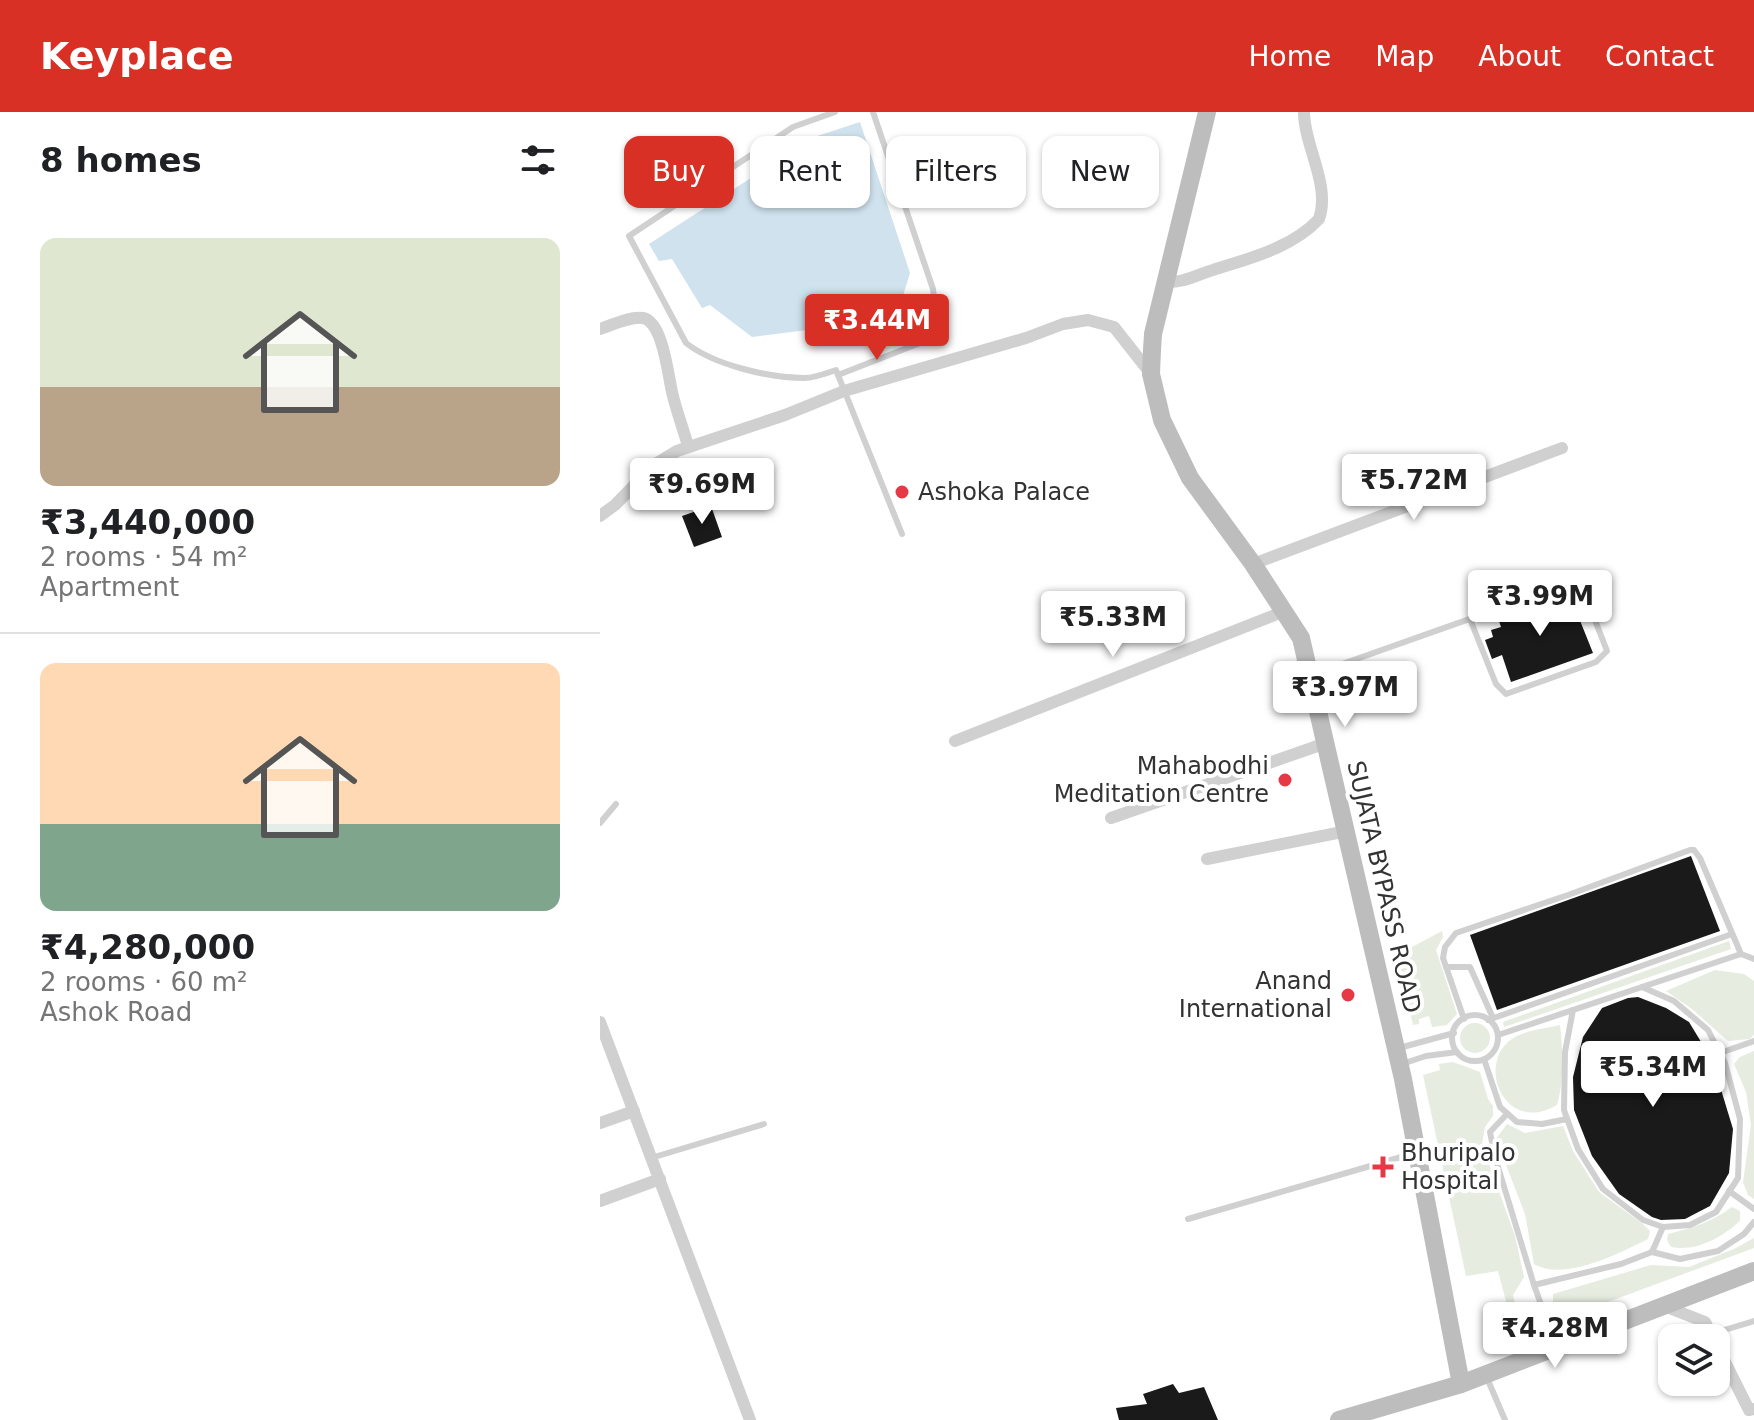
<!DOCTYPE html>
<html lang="en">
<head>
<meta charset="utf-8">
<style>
	:root { --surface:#fff; --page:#f2f2f2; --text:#202124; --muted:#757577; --line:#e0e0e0; --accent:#d93025 }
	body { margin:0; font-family:"DejaVu Sans",sans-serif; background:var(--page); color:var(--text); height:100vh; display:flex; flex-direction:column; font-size:30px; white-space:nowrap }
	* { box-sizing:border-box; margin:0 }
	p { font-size:26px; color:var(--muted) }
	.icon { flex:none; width:44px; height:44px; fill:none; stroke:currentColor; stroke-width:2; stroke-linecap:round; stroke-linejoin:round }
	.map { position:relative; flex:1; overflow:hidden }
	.drawer { display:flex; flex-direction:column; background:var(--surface); width:600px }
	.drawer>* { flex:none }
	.guide { position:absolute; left:24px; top:24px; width:760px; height:72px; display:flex; gap:16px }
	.buttons { position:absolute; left:1058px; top:1212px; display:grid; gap:16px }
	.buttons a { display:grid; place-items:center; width:72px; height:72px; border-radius:16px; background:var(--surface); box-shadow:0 2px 6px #0004; font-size:40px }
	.price { position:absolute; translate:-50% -68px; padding:0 18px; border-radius:8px; background:#fff; color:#222; font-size:26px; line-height:52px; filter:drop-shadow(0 2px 4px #0008) }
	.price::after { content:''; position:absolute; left:50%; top:48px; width:24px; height:18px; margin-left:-12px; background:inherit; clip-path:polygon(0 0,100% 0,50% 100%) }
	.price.selected { background:var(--accent); color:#fff }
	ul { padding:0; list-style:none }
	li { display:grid; align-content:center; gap:16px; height:424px; padding:0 40px }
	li+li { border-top:2px solid var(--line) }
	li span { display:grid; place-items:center; height:248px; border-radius:16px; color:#555 }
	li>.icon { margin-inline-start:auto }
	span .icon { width:144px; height:144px; fill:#fffc; stroke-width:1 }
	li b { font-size:34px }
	h2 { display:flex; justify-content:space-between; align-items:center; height:96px; padding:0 40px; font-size:34px }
	.tag { padding:0 28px; border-radius:16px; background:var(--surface); box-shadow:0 2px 6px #0004; font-size:28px; line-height:72px }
	.tag.selected { background:var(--accent); color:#fff }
	header { display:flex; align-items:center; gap:48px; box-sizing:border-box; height:112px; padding:0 40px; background:var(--accent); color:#fff }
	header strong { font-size:38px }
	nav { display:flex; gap:44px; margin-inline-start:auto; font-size:28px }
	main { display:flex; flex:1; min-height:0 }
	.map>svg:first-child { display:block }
	.green { fill:#e6ecdf }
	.water { fill:#cfe2ee }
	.building { fill:#1a1a1a }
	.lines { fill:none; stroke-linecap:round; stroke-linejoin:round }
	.lane { stroke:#d0d0d0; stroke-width:6 }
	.street { stroke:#d0d0d0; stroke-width:12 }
	.secondary { stroke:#bdbdbd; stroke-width:18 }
	.poi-dot { fill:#e63946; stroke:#fff; stroke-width:3 }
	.labels { text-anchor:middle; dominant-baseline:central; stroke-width:8; stroke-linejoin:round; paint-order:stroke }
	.poi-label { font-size:24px; fill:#333; stroke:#fff; text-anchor:start }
	.street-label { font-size:24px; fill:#333; stroke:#fff }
</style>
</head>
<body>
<header>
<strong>Keyplace</strong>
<nav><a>Home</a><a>Map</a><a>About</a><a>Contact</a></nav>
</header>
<main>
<section class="drawer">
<h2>8 homes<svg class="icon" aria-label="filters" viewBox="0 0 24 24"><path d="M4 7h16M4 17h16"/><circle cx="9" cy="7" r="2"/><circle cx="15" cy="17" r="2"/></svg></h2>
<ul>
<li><span style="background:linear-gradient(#dfe7d0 60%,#b9a48a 0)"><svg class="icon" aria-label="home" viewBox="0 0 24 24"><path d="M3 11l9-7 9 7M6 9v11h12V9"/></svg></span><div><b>₹3,440,000</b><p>2 rooms · 54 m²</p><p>Apartment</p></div></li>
<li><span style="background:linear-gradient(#ffd9b3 65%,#7fa58c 0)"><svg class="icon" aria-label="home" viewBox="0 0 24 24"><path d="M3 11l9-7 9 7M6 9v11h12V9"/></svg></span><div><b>₹4,280,000</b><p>2 rooms · 60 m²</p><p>Ashok Road</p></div></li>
</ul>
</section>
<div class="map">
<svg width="1154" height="1308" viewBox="0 0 1154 1308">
	<rect width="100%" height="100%" fill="#fff"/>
	<g class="green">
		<polygon points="842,819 843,825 836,838 857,902 847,913 832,915 829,904 819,907 819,912 813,913 797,843"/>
		<polygon points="1129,829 1131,837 904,915 903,910"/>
		<polygon points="1115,858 1144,862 1154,869 1154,922 1150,927 1128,929 1092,897 1066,879"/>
		<circle cx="875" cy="926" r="15"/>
		<path d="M960 913C963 939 964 969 957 993 905 1024 875 952 912 927 925 918 944 917 960 913Z"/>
		<polygon points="1154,939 1154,1087 1148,1083 1143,1070 1151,1013 1146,980 1134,952 1140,945"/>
		<polygon points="853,950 880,960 888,987 893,994 893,1004 885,1015 882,1032 915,1124 924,1165 913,1183 920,1209 912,1212 898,1159 866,1164 823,963 840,958 839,952"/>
		<path d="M907 1012 925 1021 963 1014 973 1039 999 1080 1043 1112 1050 1119 1048 1127C1019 1141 965 1170 934 1152L925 1102 896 1027Z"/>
		<path d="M1132 1095 1140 1099V1109C1122 1125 1097 1140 1071 1135L1067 1128 1068 1122C1092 1116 1112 1110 1132 1095Z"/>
		<polygon points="1154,1126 1154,1136 959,1208 953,1197 953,1182 1051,1153 1089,1155 1134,1137"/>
	</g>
	<polygon class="water" points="260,10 310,161 302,187 303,202 285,208 152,225 110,193 102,196 72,147 59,149 49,132 214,25"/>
	<g class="building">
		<polygon points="111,394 122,425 94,435 82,404"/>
		<polygon points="969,481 993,541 911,570 902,543 892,547 885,528 893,525 891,518 901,515 898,506"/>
		<polygon points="1091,744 1120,819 897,898 870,823"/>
		<polygon points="1038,885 1066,896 1089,910 1112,948 1133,1017 1129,1061 1110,1094 1085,1107 1061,1108 1052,1105 1019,1082 992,1044 974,998 973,965 983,925 1002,896 1028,886"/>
		<polygon points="573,1272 579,1281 604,1275 618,1308 519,1308 516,1296 547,1292 543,1282"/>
	</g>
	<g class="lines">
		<g class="lane">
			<path d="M235 0 193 15 29 124 86 231C114 253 169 266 205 266 215 266 227 261 236 258L238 263 320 231C328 222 328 212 336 202L333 177 273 0"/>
			<polyline points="238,263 302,422"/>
			<path d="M714 562 960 475C971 473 978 475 986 485L1007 539 996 550 906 582 896 572 870 507"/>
			<polyline points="0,711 16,692"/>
			<polyline points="846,855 870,855 893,906"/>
			<polyline points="973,898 965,940 964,998 978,1037 1003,1077 1043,1108 1063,1115 1090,1113 1116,1100 1138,1066 1140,1007 1125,951 1108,918 1074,889 1042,875"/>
			<circle cx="875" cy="926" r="23"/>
			<polyline points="864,907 843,846 845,835 856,821 968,783 1090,738 1094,738 1100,746 1141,842 1154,847"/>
			<polyline points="888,908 1132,822"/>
			<polyline points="898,923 1141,842"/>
			<polyline points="799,936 854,921"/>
			<polyline points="1120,941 1154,929"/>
			<polyline points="884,947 900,995 917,1010 942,1012 967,1007"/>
			<polyline points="802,952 826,944 857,940"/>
			<polyline points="907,1002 890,1020 895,1045 934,1173 1021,1152 1052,1140 1080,1147 1118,1139 1144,1122 1154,1110"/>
			<polyline points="51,1046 164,1012"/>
			<polyline points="1129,1079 1154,1097"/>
			<polyline points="588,1107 815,1041"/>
			<polyline points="1052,1140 1063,1115"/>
			<polyline points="934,1173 956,1234"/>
			<polyline points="1111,1222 1154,1209"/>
			<polyline points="887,1266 905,1308"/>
		</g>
		<g class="street">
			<path d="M565 170C584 171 596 163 613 158 650 146 692 136 719 107 731 73 704 34 704 0"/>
			<path d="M0 217C12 213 30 204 43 206 63 210 68 263 72 280 76 298 83 316 88 334"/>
			<polyline points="0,404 15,393 54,353 77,339 185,303 244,279 426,226 463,212 488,208 514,215 551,262"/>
			<polyline points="653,452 962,336"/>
			<polyline points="355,629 685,499"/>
			<polyline points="511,706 726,631"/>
			<polyline points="607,747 747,719"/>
			<polyline points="0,910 150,1308"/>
			<polyline points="0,1011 34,999"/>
			<polyline points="0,1089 60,1067"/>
			<polyline points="1064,1194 1105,1210 1113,1226"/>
			<polyline points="1116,1232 1149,1298 1154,1297"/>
		</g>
		<g class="secondary">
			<polyline points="607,0 553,222 552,238 551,262 562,308 590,366 653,452 701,526 803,967 861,1272"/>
			<polyline points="739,1308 861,1272 1154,1159"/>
		</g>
	</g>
	<g class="poi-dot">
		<circle cx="302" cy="380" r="8"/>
		<circle cx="685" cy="668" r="8"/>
		<circle cx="748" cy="883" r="8"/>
		<path d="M779 1043h8v8h8v8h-8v8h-8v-8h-8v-8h8z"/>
	</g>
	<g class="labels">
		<g class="poi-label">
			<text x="318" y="380">Ashoka Palace</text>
			<text x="669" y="654" text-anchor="end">Mahabodhi<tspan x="669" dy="28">Meditation Centre</tspan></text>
			<text x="732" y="869" text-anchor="end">Anand<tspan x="732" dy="28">International</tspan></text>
			<text x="801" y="1041">Bhuripalo<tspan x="801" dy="28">Hospital</tspan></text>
		</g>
		<g class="street-label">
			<text transform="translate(784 775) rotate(77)">SUJATA BYPASS ROAD</text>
		</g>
	</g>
</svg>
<div class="buttons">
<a><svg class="icon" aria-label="layers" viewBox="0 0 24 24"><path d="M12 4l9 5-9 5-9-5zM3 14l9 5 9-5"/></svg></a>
</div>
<b class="price selected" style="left:277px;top:250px">₹3.44M</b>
<b class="price" style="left:814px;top:410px">₹5.72M</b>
<b class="price" style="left:102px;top:414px">₹9.69M</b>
<b class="price" style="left:940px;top:526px">₹3.99M</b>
<b class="price" style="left:513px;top:547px">₹5.33M</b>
<b class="price" style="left:745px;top:617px">₹3.97M</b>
<b class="price" style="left:1053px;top:997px">₹5.34M</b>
<b class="price" style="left:955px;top:1258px">₹4.28M</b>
<div class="guide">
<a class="tag selected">Buy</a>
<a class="tag">Rent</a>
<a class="tag">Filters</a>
<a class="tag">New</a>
</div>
</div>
</main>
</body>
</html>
